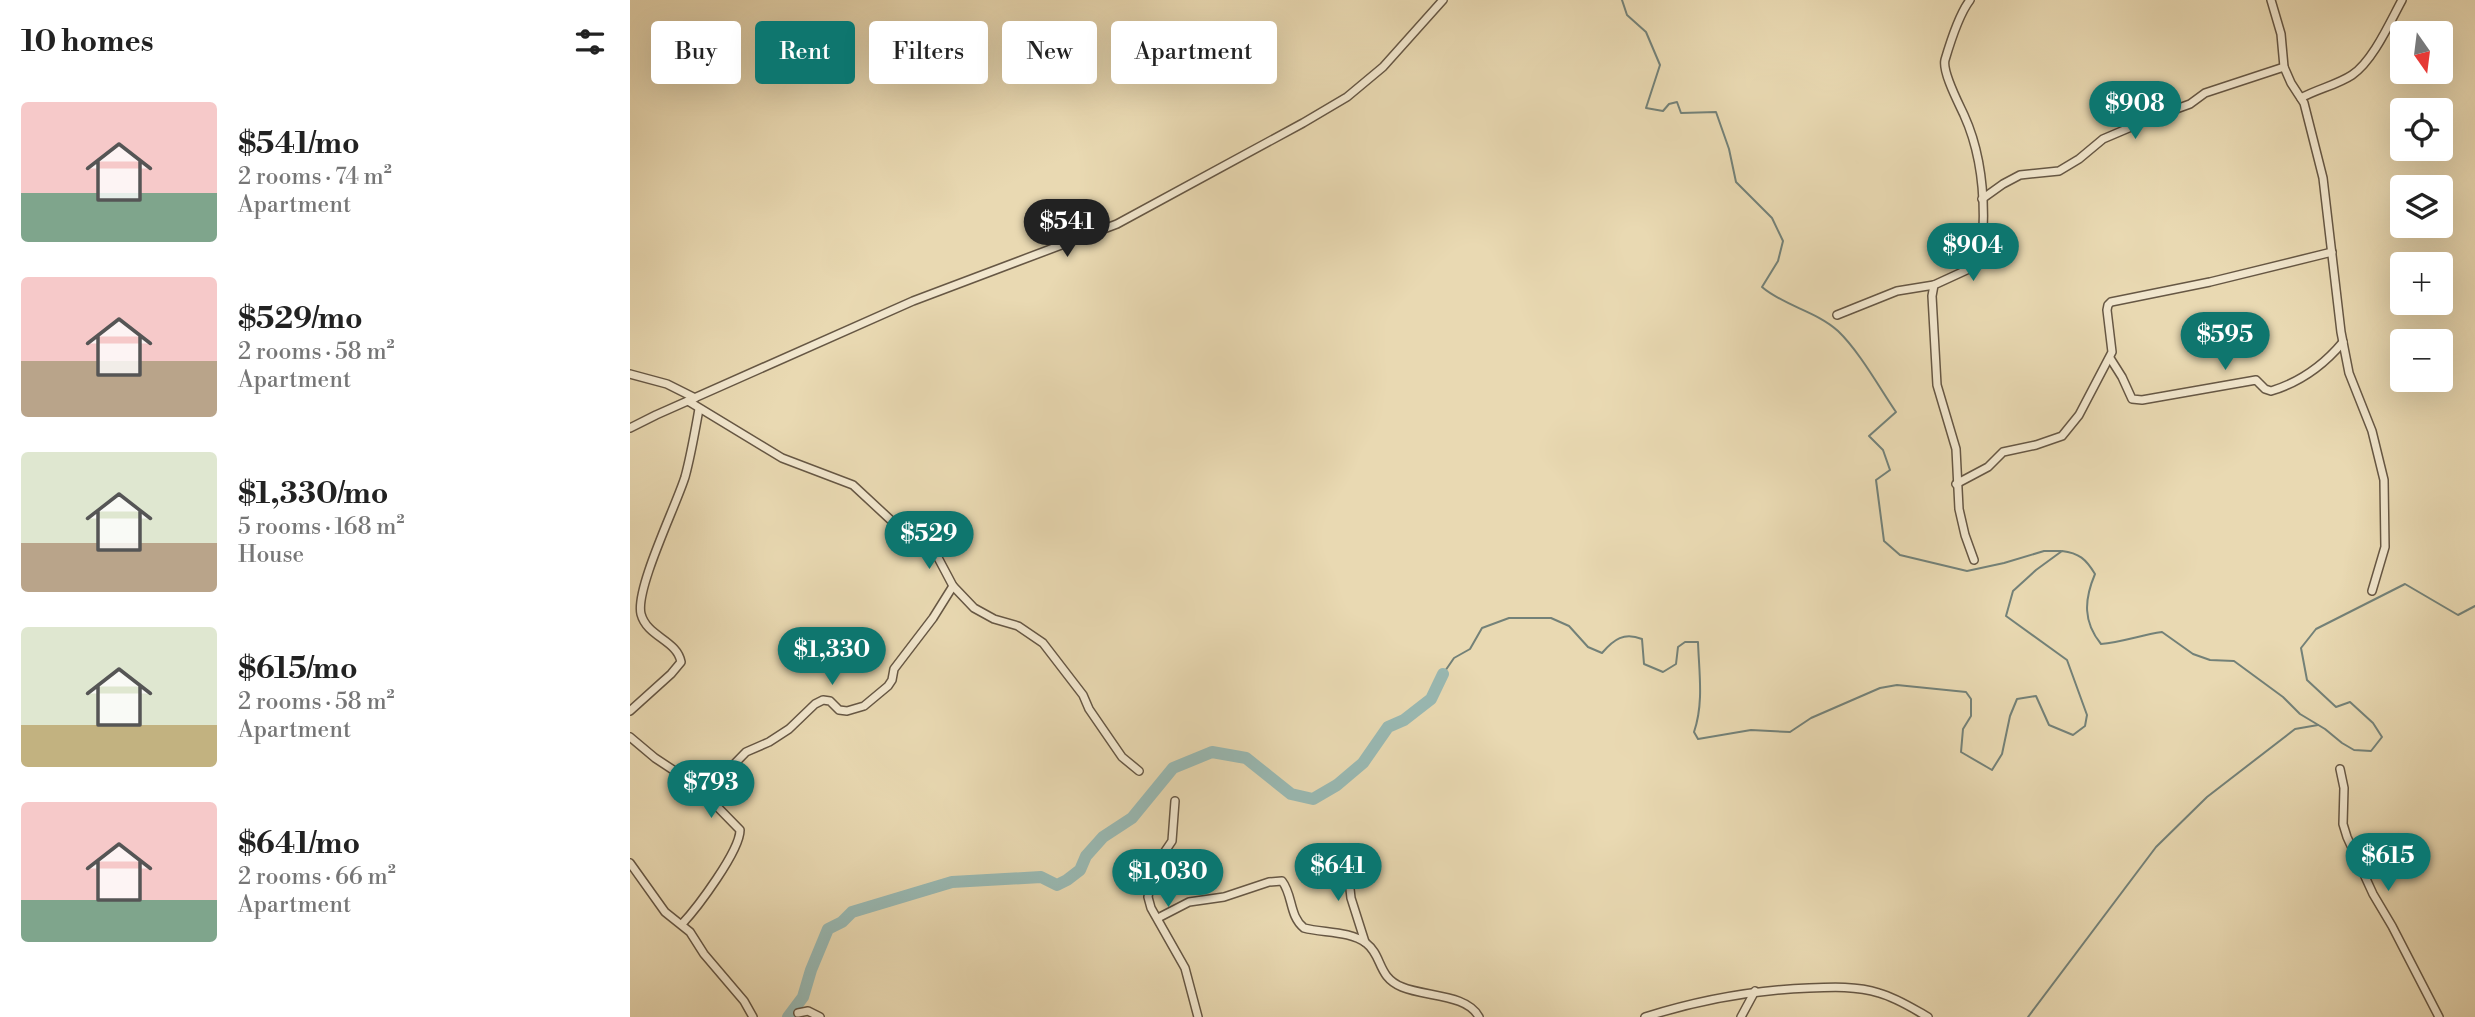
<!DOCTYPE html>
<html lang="en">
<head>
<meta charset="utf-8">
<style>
	:root { --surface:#fff; --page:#f2f2f2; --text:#222; --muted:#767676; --accent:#0f766e }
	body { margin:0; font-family:"Libre Bodoni",serif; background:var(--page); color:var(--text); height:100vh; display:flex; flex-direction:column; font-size:26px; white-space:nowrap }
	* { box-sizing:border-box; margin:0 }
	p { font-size:23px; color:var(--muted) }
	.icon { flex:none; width:38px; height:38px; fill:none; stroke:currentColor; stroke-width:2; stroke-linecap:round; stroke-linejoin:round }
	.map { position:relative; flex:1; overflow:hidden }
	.sheet { display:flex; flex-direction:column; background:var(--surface); width:630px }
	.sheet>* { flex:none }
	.banner { position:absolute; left:21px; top:21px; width:665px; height:63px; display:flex; gap:14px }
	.needle { width:46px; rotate:166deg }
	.fabs { position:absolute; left:1760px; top:21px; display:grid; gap:14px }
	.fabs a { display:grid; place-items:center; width:63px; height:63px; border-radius:7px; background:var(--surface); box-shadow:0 7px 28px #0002; font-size:35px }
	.price { position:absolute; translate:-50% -60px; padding:0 16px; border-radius:24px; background:var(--accent); color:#fff; font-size:23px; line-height:46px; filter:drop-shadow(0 2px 4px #0008) }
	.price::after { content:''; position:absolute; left:50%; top:42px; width:21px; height:16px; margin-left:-10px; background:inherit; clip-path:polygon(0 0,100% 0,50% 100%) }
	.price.selected { background:#222; color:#fff }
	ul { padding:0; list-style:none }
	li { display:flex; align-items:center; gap:21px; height:175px; padding:0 21px }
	li span { display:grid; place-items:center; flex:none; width:196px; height:140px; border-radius:7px; color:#555 }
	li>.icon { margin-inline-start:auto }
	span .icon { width:84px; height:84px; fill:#fffc; stroke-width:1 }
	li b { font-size:30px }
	h2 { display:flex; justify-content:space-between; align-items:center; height:84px; padding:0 21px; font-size:30px }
	.tag { padding:0 24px; border-radius:7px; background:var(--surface); box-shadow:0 7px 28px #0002; font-size:24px; line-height:63px }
	.tag.selected { background:var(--accent); color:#fff }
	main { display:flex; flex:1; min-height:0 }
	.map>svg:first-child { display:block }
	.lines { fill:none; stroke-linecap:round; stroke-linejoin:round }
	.stream { stroke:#738178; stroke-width:2 }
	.river { stroke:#99b9b3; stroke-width:12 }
	.street-casing { stroke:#665744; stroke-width:10 }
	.street { stroke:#f1e6cd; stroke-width:7 }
</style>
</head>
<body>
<main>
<section class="sheet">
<h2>10 homes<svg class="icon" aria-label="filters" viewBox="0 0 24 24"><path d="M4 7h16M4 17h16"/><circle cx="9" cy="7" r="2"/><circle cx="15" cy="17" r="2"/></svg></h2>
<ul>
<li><span style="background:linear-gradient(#f6c9c9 65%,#7fa58c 0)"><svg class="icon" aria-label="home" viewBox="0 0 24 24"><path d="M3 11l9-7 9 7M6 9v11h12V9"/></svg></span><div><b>$541/mo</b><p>2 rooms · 74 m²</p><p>Apartment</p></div></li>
<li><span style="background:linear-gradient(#f6c9c9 60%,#b9a48a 0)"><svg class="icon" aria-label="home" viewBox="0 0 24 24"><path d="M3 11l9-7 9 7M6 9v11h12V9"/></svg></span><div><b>$529/mo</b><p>2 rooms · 58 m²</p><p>Apartment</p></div></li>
<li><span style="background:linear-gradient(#dfe7d0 65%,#b9a48a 0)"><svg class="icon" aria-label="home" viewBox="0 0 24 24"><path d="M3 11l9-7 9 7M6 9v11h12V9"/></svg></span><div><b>$1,330/mo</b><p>5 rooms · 168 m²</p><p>House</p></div></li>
<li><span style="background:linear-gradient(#dfe7d0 70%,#c2b280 0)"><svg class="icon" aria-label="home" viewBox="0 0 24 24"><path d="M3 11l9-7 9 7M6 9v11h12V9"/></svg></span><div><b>$615/mo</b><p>2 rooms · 58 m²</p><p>Apartment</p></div></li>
<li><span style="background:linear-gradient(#f6c9c9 70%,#7fa58c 0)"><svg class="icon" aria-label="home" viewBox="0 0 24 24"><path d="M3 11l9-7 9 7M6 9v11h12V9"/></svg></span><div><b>$641/mo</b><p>2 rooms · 66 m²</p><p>Apartment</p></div></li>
</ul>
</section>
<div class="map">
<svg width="1845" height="1017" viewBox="0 0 1845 1017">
	<rect width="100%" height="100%" fill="#e9d9b2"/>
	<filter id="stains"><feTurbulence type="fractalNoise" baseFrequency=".00286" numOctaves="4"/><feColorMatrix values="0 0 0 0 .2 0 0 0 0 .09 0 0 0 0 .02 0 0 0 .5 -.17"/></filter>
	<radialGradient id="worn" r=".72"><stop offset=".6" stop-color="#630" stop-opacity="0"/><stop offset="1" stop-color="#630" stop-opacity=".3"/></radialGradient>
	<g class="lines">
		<g class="stream">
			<path d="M992 0 997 15 1016 32 1030 65 1016 108 1033 111 1039 104 1047 102 1051 113 1086 112 1099 149 1106 182 1142 218 1153 241 1148 261 1132 287C1154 306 1186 311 1208 331 1229 351 1249 387 1266 412L1239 436 1253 450 1260 470 1246 480 1254 541 1270 555 1337 571 1374 563 1414 551H1431"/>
			<path d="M813 674 824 658 840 649 852 628 879 618H921L939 626 958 647 972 653C984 639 994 632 1012 639L1014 664 1033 672 1046 664 1048 647 1055 642H1068C1069 672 1074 703 1064 732L1068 739 1121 730 1160 732 1181 718 1250 688 1267 685 1336 692 1341 699V716L1333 729 1331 752 1362 770 1372 754 1380 716 1387 699 1406 696 1419 725 1443 735 1455 726 1457 715 1437 660 1376 616 1383 591 1406 570 1432 551C1449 553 1456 559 1465 574 1454 600 1453 622 1471 644 1492 642 1511 635 1532 632L1563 654 1580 660 1604 661 1653 697 1670 714 1695 729 1712 743 1724 750 1741 751 1752 737 1743 723 1720 702 1706 707 1677 680 1671 648 1686 629 1775 584 1828 615 1845 606"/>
			<polyline points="1398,1017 1526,847 1577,797 1665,729 1688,725"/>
		</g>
		<polyline class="river" points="158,1017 173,997 181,970 198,929 212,922 222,912 322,882 411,877 427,885 437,880 450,870 456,856 473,837 502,818 543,768 582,752 616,758 661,794 683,799 707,785 733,763 758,727 774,720 801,699 813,674"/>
		<g class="street-casing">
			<g id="street">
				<path d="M1340 0C1330 13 1320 43 1315 60 1312 72 1329 104 1334 115 1354 159 1356 212 1351 259L1341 268 1304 285 1302 296 1307 385 1326 449 1329 509 1335 535 1344 560"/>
				<polyline points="1641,0 1651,34 1654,67 1661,83 1674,103 1693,178 1711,332 1719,373 1742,431 1754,480 1755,547 1742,591"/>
				<path d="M1671 98C1687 89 1707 85 1722 75 1743 61 1760 22 1772 0"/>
				<polyline points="1352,199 1373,184 1390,175 1429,171 1449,159 1473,139 1527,116 1560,104 1575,93 1654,67"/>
				<polyline points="1207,315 1267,291 1304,285"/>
				<path d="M1480 358 1492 377 1502 399 1512 400 1626 380 1635 389 1641 391C1671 382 1693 366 1713 342"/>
				<polyline points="0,374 37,384 65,398"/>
				<polyline points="58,401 152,458 223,485 265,524 305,552 323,586 344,608 364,619 388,626 413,643 453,695 459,709 492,757 509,771"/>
				<polyline points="0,428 26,415 283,301 487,224 673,123 717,97 753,67 813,0"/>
				<polyline points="1326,484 1358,467 1373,452 1406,445 1432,436 1449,415 1482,352 1477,310 1478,305 1481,302 1580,282 1702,252"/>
				<path d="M0 711 41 674 51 662C47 640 17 637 11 614 5 589 46 506 55 477 61 455 65 431 69 409"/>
				<path d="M0 737 25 758 66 785 110 830C110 851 67 908 52 924"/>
				<polyline points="1710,769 1714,788 1713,824 1717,837 1743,894 1762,926 1809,1017"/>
				<polyline points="75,794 116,752 139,742 159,729 185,704 193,700 200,701 209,710 217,711 234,706 258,686 262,680 264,669 303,618 323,586"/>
				<polyline points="545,801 542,841 523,869 518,897 521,908 555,968 568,1017"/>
				<polyline points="710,858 719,880 721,898 735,942"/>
				<polyline points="0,863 35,912 60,932 74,954 114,1001 123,1017"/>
				<path d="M528 918 559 902 594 897 639 882 652 881C663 895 659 916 674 928 693 933 720 931 736 943 753 956 747 977 772 987 796 997 837 994 849 1017"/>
				<polyline points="168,1013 178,1011 190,1017"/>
				<path d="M1015 1017C1069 1000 1123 990 1179 988 1203 987 1227 986 1249 993 1267 998 1282 1008 1298 1017"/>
				<polyline points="1111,1017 1125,991"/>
			</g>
		</g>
		<use href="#street" class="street"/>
	</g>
	<rect width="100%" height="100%" filter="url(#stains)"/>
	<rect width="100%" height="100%" fill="url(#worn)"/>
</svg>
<div class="fabs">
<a><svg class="needle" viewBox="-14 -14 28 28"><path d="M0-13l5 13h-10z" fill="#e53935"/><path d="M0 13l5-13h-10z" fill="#767676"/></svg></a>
<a><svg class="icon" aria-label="locate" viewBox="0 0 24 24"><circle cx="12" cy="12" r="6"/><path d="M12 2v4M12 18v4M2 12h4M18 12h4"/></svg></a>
<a><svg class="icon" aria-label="layers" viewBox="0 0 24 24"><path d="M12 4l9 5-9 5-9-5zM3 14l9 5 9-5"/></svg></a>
<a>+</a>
<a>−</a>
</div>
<b class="price" style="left:1505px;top:141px">$908</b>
<b class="price selected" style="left:437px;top:259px">$541</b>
<b class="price" style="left:1343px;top:283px">$904</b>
<b class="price" style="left:1595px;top:372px">$595</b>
<b class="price" style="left:299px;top:571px">$529</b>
<b class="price" style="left:202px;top:687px">$1,330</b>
<b class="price" style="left:81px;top:820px">$793</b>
<b class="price" style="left:1758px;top:893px">$615</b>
<b class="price" style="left:708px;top:903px">$641</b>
<b class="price" style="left:538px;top:909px">$1,030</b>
<div class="banner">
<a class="tag">Buy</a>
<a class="tag selected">Rent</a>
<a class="tag">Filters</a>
<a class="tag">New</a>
<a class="tag">Apartment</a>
</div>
</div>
</main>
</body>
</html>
